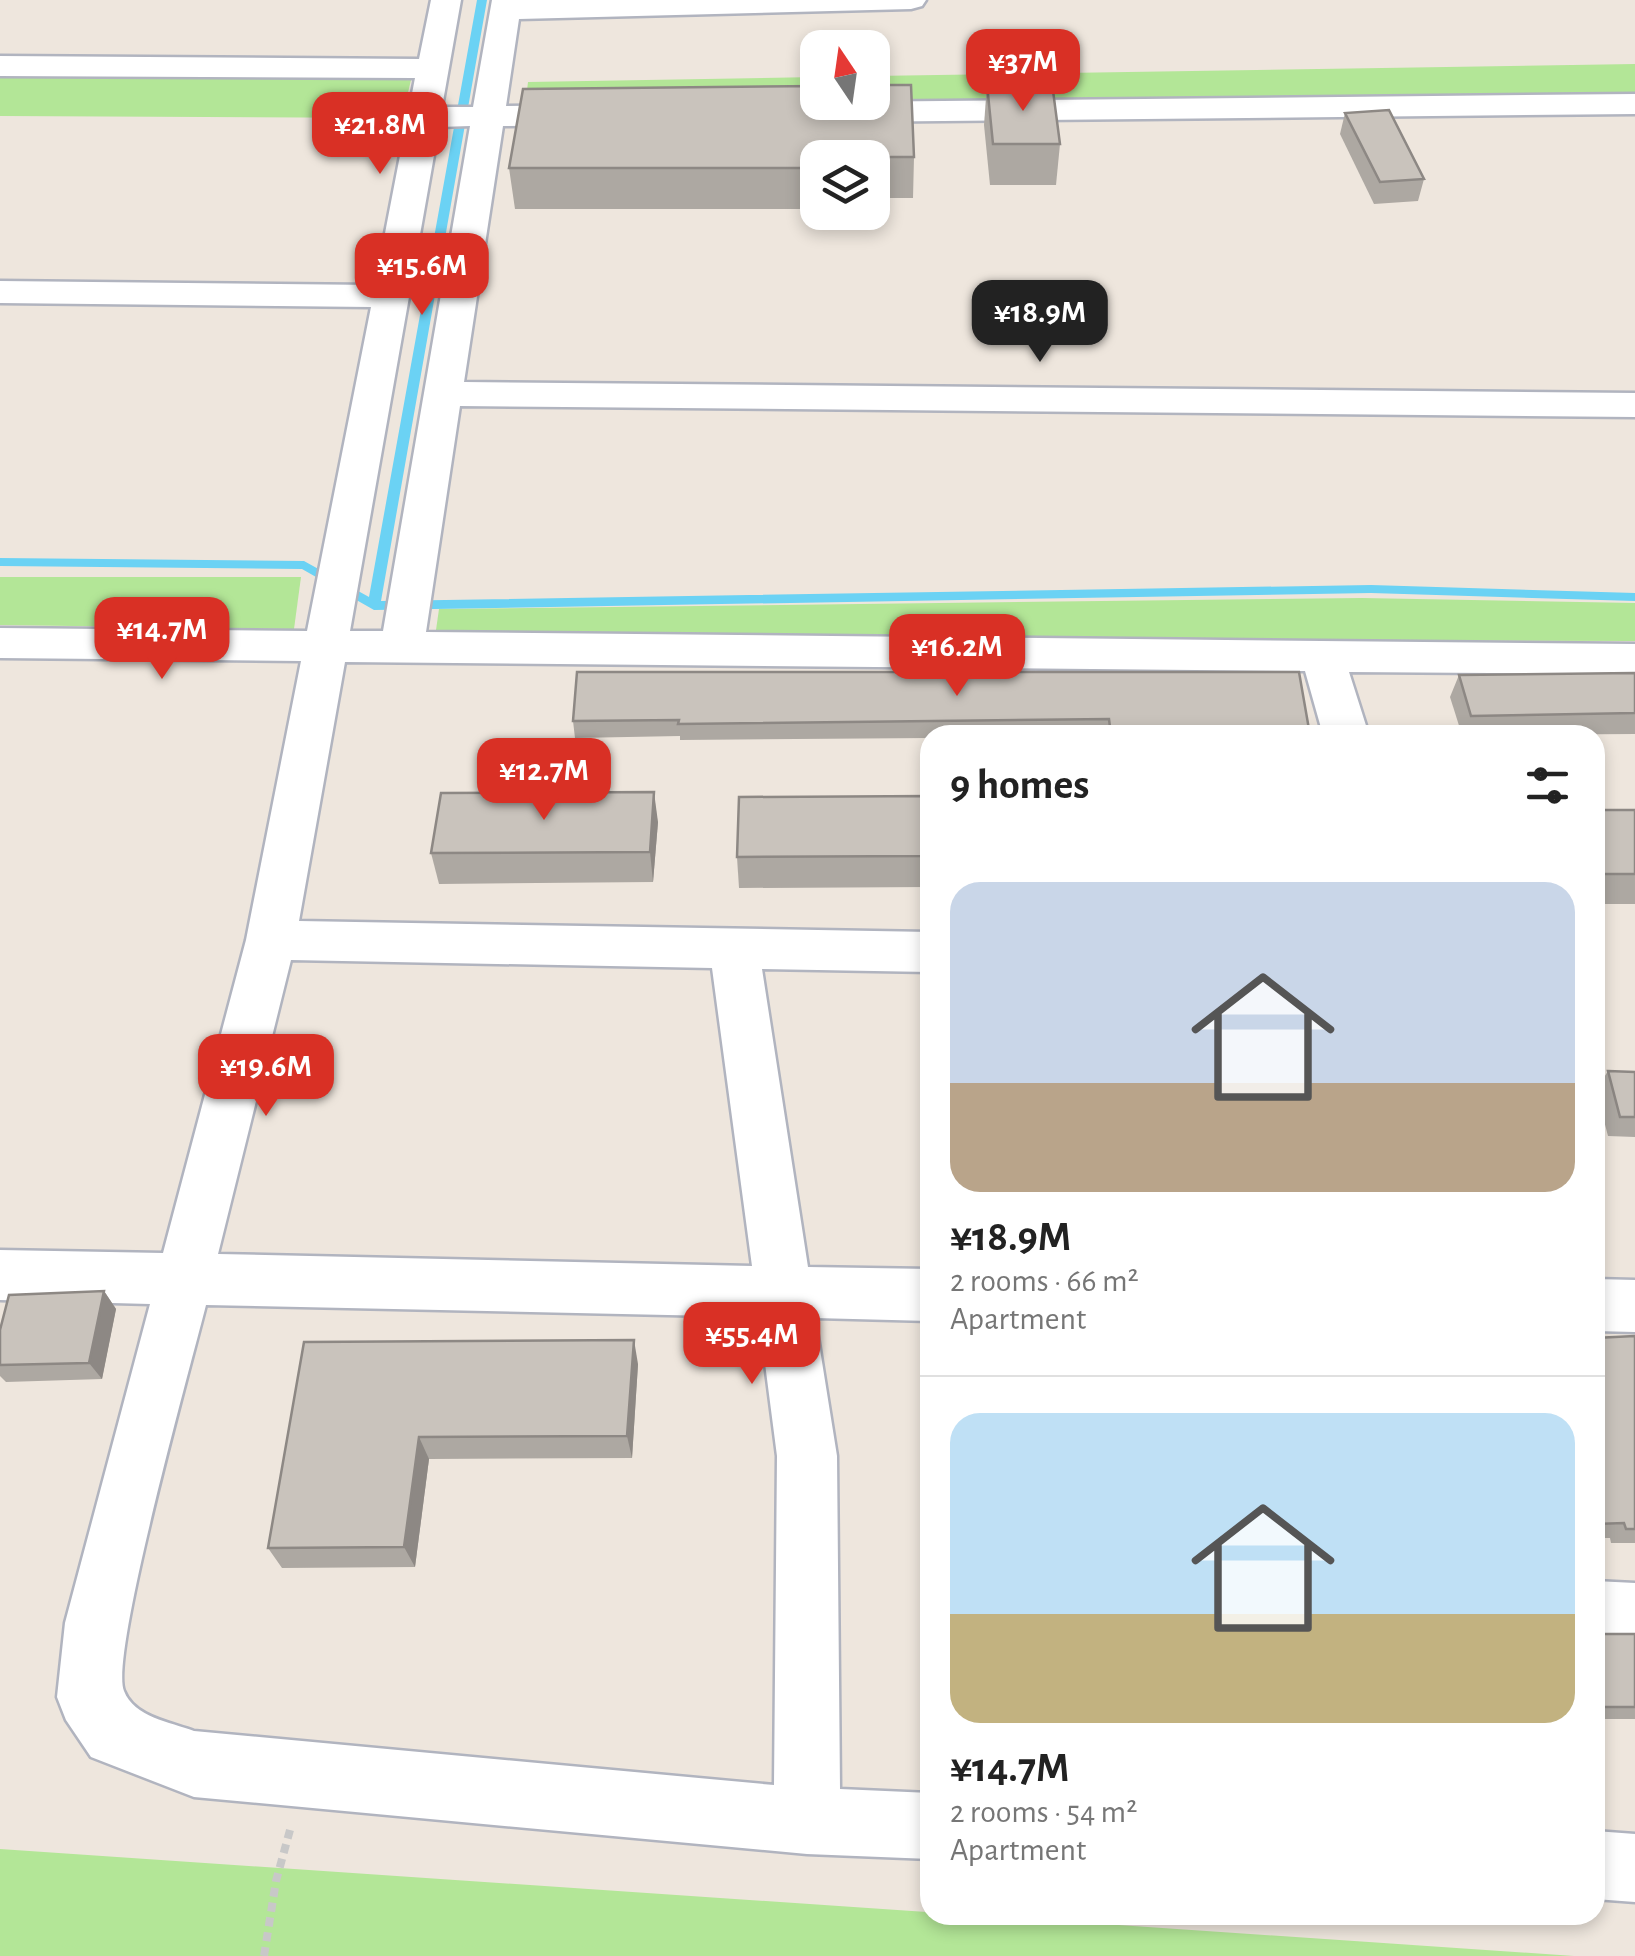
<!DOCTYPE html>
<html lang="en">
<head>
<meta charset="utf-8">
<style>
	:root { --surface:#fff; --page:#f6f6f6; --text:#222; --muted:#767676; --line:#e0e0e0; --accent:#d93025 }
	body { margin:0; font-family:"Alegreya Sans",sans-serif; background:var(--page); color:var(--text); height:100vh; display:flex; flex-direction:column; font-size:38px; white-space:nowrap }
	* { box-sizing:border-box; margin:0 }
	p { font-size:32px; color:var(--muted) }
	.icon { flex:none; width:55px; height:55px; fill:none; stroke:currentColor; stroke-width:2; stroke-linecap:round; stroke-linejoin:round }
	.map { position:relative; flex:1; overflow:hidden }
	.details { position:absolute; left:920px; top:725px; width:685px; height:1200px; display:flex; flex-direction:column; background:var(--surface); border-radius:30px; box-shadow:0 5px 15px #0003 }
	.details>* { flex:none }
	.needle { width:65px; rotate:347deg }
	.tools { position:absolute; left:800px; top:30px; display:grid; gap:20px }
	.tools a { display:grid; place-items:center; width:90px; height:90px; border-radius:20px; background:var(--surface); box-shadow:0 5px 15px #0003; font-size:50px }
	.price { position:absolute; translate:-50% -85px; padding:0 22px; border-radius:20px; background:var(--accent); color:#fff; font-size:32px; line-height:65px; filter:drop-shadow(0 2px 5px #0008) }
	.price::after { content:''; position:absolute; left:50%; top:60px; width:30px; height:22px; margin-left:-15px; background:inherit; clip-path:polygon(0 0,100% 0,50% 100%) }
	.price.on { background:#222; color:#fff }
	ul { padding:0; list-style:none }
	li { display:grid; align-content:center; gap:20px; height:530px; padding:0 30px }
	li+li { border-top:2px solid var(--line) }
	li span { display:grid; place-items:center; height:310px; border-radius:30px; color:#555 }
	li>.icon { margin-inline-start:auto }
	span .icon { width:180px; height:180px; fill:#fffc; stroke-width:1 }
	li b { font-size:42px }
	h2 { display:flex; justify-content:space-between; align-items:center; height:120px; padding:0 30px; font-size:42px }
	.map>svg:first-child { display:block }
	.green { fill:#b3e697 }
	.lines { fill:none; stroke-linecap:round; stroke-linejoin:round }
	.stream { fill:#6bd2f4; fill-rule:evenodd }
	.minor-casing { stroke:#b1b4bf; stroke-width:5 }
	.path { stroke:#c8c8c8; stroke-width:8; stroke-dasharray:9 6; stroke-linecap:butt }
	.minor { fill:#fff; fill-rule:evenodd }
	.wall { fill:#ada8a2 }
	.shaded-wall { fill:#8d8884 }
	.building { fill:#c9c3bc; stroke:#8d8884; stroke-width:2.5 }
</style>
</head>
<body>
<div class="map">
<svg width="1635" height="1956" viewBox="0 0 1635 1956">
	<rect width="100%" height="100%" fill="#eee6dd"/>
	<g class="green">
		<polygon points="1635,64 1635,97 525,107 528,82 817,77 818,102 872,102 873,76"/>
		<polygon points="0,77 411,80 402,118 0,116"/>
		<polygon points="0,577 301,577 294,629 0,625"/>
		<polygon points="1362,598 1635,603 1635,641 435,637 439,609"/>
		<polygon points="0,1849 1574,1956 0,1956"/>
	</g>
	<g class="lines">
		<polygon class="stream" points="477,0 487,0 381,601 1371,585 1635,593 1635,601 1371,593 374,610 302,569 0,566 0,558 304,561 369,597"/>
		<g class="minor-casing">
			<g id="minor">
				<path d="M431 0H461L442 107H473L492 0H926L922 6 911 9 519 19 506 106 588 105 600 108 604 115 600 122 588 125 503 126 464 382 1635 393V417L460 406 426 632 1635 644V674L1349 672 1369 735H1323L1305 671 345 662 299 921 930 932V972L762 969 808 1267 930 1269V1321L815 1318 837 1456 840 1789 930 1793V1859L807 1854 194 1797 91 1757 66 1720 57 1697 65 1623 150 1304 0 1300V1250L163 1253 246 940 301 661 0 658V628L307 631 371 307 0 303V281L375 285 415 78 0 76V56L419 59ZM470 126 383 631H350L439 127ZM291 960 712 968 752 1266 218 1254ZM206 1305 759 1317 777 1456 774 1785 194 1731C170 1722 134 1717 124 1691 109 1657 192 1361 206 1305Z"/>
				<polygon points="1635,94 1635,114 843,122 831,119 827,112 831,105 842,102"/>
				<polygon points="1595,1279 1635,1280 1635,1332 1595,1331"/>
				<polygon points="1595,1581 1635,1583 1635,1645 1595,1643"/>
				<polygon points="1595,1831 1635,1834 1635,1902 1595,1899"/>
			</g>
		</g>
		<polyline class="path" points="264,1956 276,1881 290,1830"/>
		<use href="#minor" class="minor"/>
	</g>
	<g class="wall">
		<polygon points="987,84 1060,144 1056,185 990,185 984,125"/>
		<polygon points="523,89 914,157 913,198 872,198 872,158 818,158 818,209 515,209 509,168"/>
		<polygon points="1345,113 1424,179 1418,201 1374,204 1340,134"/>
		<polygon points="577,672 1310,735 930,735 930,738 680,740 680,736 575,738 573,721"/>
		<polygon points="1635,673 1635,734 1462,735 1450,697 1459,675"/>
		<polygon points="930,796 930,887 739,888 737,857"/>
		<rect x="1595" y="810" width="40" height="94"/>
		<polygon points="658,822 653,882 439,884 431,853"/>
		<polygon points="1608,1071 1635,1072 1635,1137 1608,1136 1596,1090"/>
		<polygon points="104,1291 116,1309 102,1379 6,1382 0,1376 0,1330"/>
		<polygon points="1635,1336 1635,1543 1611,1543 1610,1538 1595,1538 1595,1338"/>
		<polygon points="304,1342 638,1364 632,1458 429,1459 415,1567 282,1568 268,1548"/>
		<rect x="1595" y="1634" width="40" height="85"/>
	</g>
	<g class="shaded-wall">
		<polygon points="654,792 658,822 653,882 650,852"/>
		<polygon points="104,1291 116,1309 102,1379 89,1363"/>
		<polygon points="634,1340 638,1364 632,1458 627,1436"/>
		<polygon points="419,1437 429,1459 415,1567 404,1547"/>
	</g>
	<g class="building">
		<polygon points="1052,83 1060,144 993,144 987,84"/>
		<polygon points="872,85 911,85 914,157 873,157 873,168 872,158 818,158 818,168 509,168 523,89 818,86 818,102 872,102"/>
		<polygon points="1389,110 1424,179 1380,182 1345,113"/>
		<polygon points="577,672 1299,672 1310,735 1111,735 1109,719 678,724 679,720 573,721"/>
		<polygon points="1635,673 1635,713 1471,716 1459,675"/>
		<polygon points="654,792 650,852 431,853 441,793"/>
		<polygon points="930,796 930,856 737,857 739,797"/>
		<rect x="1595" y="810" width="40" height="64"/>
		<polygon points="1608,1071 1635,1072 1635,1117 1620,1117"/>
		<polygon points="104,1291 89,1363 0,1365 0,1330 9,1295"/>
		<polygon points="1635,1336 1635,1529 1626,1529 1624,1523 1595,1524 1595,1338"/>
		<polygon points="634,1340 627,1436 419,1437 404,1547 268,1548 304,1342"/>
		<polygon points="1595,1634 1635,1634 1635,1707 1601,1707 1599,1699 1595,1699"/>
	</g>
</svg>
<div class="tools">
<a><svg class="needle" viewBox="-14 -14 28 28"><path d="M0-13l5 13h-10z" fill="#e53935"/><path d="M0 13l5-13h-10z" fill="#767676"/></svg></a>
<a><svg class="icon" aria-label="layers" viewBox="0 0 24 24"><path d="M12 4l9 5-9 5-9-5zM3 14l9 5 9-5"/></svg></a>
</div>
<b class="price" style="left:1023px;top:114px">¥37M</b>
<b class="price" style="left:380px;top:177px">¥21.8M</b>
<b class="price" style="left:422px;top:318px">¥15.6M</b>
<b class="price on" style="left:1040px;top:365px">¥18.9M</b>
<b class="price" style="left:162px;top:682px">¥14.7M</b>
<b class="price" style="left:957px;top:699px">¥16.2M</b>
<b class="price" style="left:544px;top:823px">¥12.7M</b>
<b class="price" style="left:266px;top:1119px">¥19.6M</b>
<b class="price" style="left:752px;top:1387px">¥55.4M</b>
<section class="details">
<h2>9 homes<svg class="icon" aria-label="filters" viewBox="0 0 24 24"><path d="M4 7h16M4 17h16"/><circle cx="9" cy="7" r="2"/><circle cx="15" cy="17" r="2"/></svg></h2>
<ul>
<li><span style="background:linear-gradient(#c9d6e8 65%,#b9a48a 0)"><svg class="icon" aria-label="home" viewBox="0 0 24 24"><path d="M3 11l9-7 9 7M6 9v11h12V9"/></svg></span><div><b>¥18.9M</b><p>2 rooms · 66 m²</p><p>Apartment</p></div></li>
<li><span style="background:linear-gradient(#bfe0f5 65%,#c2b280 0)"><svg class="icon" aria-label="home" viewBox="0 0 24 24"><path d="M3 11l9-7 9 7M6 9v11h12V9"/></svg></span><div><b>¥14.7M</b><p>2 rooms · 54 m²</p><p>Apartment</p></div></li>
</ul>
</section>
</div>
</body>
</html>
